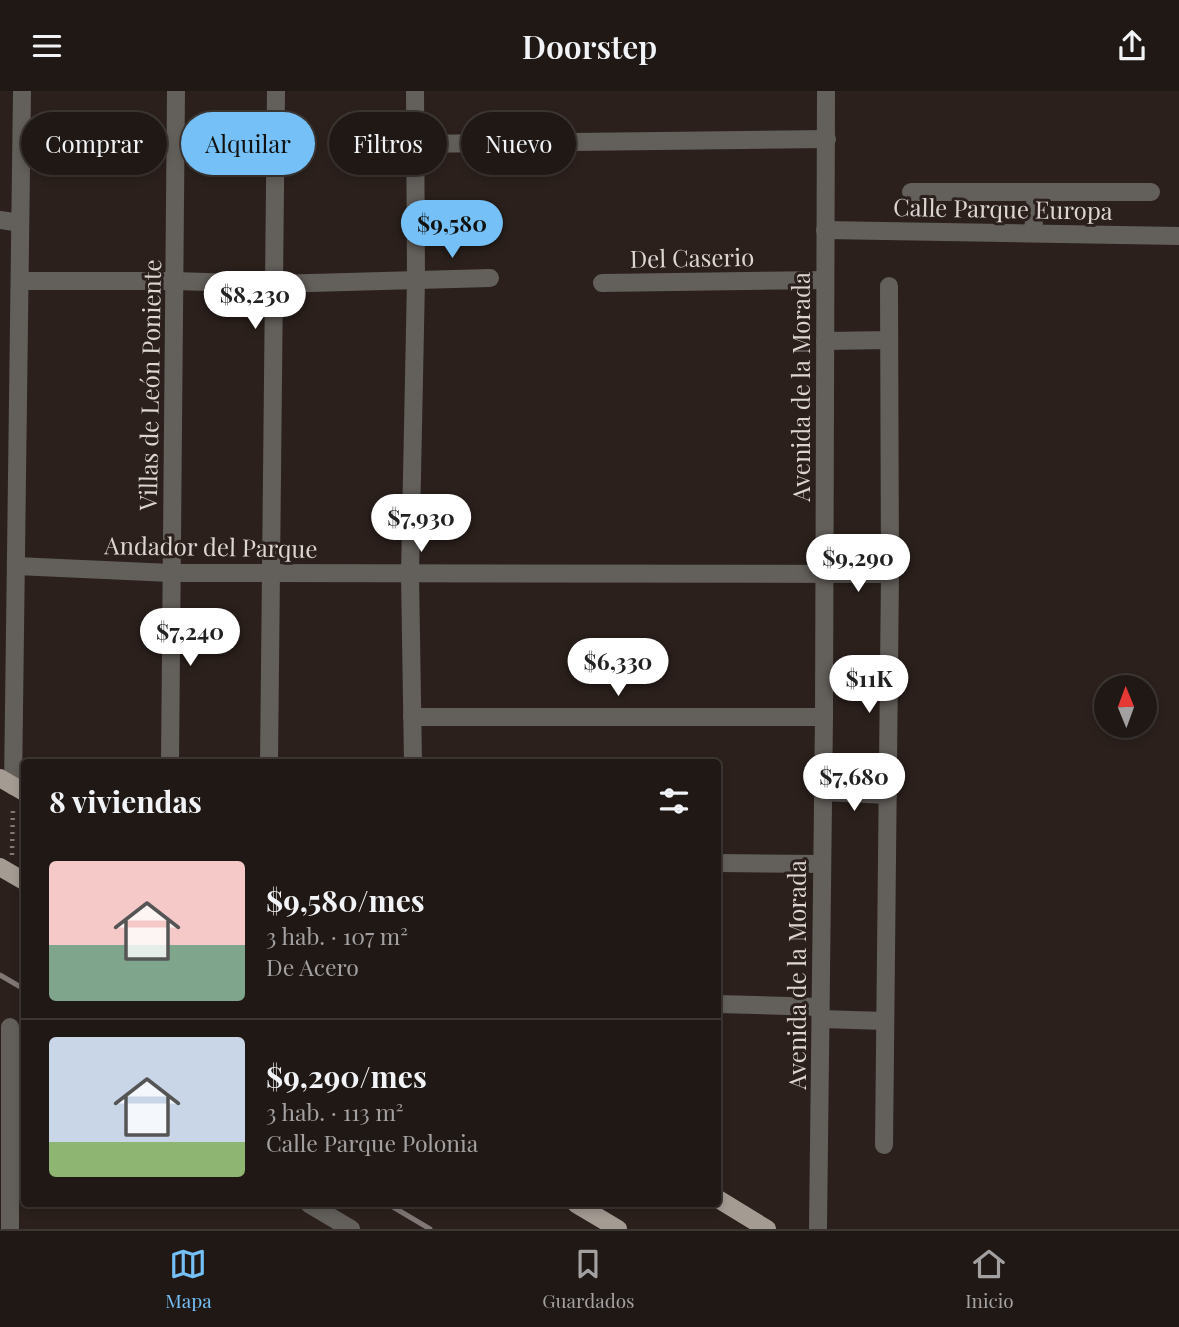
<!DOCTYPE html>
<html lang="es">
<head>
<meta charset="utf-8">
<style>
	:root { --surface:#201815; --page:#28211e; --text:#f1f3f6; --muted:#a2a0a0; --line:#3d3734; --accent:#75c0f6 }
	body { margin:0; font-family:"Playfair Display",serif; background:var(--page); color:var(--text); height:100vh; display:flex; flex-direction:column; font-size:26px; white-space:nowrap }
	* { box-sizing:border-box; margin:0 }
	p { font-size:23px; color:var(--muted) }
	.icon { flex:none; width:38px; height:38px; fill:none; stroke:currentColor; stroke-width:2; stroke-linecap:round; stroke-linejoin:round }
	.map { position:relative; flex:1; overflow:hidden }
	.drawer { position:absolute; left:21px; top:668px; width:700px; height:448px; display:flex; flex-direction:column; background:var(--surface); border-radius:7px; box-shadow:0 4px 10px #0003,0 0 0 2px var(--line) }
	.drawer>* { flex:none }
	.hud { position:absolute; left:21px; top:21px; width:700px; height:63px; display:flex; gap:14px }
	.needle { width:46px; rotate:359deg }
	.fabs { position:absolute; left:1094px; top:584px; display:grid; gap:14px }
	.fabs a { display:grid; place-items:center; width:63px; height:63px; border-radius:50%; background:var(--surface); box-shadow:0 4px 10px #0003,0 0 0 2px var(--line); font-size:35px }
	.price { position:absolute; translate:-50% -60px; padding:0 16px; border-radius:24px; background:#fff; color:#222; font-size:23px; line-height:46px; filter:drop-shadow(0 2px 4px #0008) }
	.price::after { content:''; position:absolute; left:50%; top:42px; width:21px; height:16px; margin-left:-10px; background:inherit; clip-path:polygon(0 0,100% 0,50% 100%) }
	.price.active { background:var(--accent); color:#111 }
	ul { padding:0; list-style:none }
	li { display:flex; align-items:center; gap:21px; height:175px; padding:0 28px }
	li+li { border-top:2px solid var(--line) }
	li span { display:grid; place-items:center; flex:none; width:196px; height:140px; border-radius:7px; color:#555 }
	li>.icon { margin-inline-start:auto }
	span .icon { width:84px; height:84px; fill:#fffc; stroke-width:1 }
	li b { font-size:30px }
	h2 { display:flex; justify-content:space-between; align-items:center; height:84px; padding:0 28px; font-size:30px }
	.chip { padding:0 24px; border-radius:32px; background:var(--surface); box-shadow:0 4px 10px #0003,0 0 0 2px var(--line); font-size:24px; line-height:63px }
	.chip.active { background:var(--accent); color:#111 }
	header { display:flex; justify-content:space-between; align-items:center; height:91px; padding:0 28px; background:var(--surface); font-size:32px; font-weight:600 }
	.tabs { display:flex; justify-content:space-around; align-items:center; height:98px; border-top:2px solid var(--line); background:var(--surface); font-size:19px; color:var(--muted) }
	.tabs a { display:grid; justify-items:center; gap:4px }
	.tabs .active { color:var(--accent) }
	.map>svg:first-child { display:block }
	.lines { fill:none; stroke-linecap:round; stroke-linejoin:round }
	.path { stroke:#817774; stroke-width:4.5; stroke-dasharray:2 5; stroke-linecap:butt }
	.street { stroke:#635f5b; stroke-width:18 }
	.primary { stroke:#a49b93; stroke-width:18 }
	.rail { stroke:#817875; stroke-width:5 }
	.labels { text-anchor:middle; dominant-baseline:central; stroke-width:6; stroke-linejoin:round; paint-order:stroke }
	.street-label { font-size:24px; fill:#dcd5d2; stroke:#2b201c }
</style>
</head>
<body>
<header><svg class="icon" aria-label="menu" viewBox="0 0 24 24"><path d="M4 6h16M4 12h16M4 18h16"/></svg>Doorstep<svg class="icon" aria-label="share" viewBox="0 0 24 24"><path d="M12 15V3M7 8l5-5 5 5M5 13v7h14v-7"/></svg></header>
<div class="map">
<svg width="1179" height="1138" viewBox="0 0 1179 1138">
	<rect width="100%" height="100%" fill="#2b201c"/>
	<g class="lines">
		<polyline class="path" points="12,764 13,716"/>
		<g class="street">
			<polyline points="415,53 827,48"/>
			<polyline points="911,101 1151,101"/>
			<polyline points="0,129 20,132"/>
			<polyline points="825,139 1179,145"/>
			<polyline points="1033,142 1036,101"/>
			<polyline points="21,190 174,190 275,193 490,187"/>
			<polyline points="602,192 825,189"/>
			<polyline points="825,250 889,249"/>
			<polyline points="16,475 171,482 890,483"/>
			<polyline points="412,626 824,626"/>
			<polyline points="170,672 176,0"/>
			<polyline points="269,672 276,0"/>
			<polyline points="413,672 410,483 416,189 415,0"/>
			<polyline points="13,695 22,0"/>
			<polyline points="822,701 888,704"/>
			<polyline points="718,772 822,773"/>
			<polyline points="718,913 820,916"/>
			<polyline points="821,928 885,930"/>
			<polyline points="10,936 10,1138"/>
			<polyline points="884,1054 890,483 889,195"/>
			<polyline points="309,1113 351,1138"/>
			<polyline points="818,1138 824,626 826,0"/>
		</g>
		<g class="primary">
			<polyline points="0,687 24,701"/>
			<polyline points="0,776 24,790"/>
			<polyline points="718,1108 767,1138"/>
			<polyline points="576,1113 618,1138"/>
		</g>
		<g class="rail">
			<polyline points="0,884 24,898"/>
			<polyline points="388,1113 430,1138"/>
		</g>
	</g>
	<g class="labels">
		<g class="street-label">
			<text transform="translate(1003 117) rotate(1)">Calle Parque Europa</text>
			<text transform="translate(692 166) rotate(-1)">Del Caserio</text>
			<text transform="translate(149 294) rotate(-89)">Villas de León Poniente</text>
			<text transform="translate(800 296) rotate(-90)">Avenida de la Morada</text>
			<text transform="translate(211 455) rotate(1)">Andador del Parque</text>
			<text transform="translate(796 884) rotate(-90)">Avenida de la Morada</text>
		</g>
	</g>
</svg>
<div class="fabs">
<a><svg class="needle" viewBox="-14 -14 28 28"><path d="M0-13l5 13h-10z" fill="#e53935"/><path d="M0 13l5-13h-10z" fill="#a2a0a0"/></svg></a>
</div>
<b class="price active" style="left:452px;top:169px">$9,580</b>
<b class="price" style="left:255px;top:240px">$8,230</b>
<b class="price" style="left:421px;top:463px">$7,930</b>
<b class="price" style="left:858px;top:503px">$9,290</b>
<b class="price" style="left:190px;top:577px">$7,240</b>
<b class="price" style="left:618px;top:607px">$6,330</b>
<b class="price" style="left:869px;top:624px">$11K</b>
<b class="price" style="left:854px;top:722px">$7,680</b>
<div class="hud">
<a class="chip">Comprar</a>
<a class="chip active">Alquilar</a>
<a class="chip">Filtros</a>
<a class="chip">Nuevo</a>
</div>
<section class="drawer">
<h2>8 viviendas<svg class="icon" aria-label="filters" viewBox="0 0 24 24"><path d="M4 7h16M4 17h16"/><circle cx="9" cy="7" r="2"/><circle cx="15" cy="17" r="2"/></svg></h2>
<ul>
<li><span style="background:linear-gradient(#f6c9c9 60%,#7fa58c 0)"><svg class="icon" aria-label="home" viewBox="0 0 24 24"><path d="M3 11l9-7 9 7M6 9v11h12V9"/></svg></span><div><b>$9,580/mes</b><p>3 hab. · 107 m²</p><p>De Acero</p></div></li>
<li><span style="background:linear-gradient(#c9d6e8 75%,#8fb573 0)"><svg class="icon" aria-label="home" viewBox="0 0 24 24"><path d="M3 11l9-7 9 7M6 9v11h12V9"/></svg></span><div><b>$9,290/mes</b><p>3 hab. · 113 m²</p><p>Calle Parque Polonia</p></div></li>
</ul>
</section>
</div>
<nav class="tabs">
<a class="active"><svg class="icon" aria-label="map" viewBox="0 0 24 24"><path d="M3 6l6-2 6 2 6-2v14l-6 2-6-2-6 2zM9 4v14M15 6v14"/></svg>Mapa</a>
<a><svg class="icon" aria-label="saved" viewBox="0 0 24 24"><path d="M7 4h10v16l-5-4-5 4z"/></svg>Guardados</a>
<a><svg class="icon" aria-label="home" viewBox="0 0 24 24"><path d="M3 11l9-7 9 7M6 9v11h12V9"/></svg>Inicio</a>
</nav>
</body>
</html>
